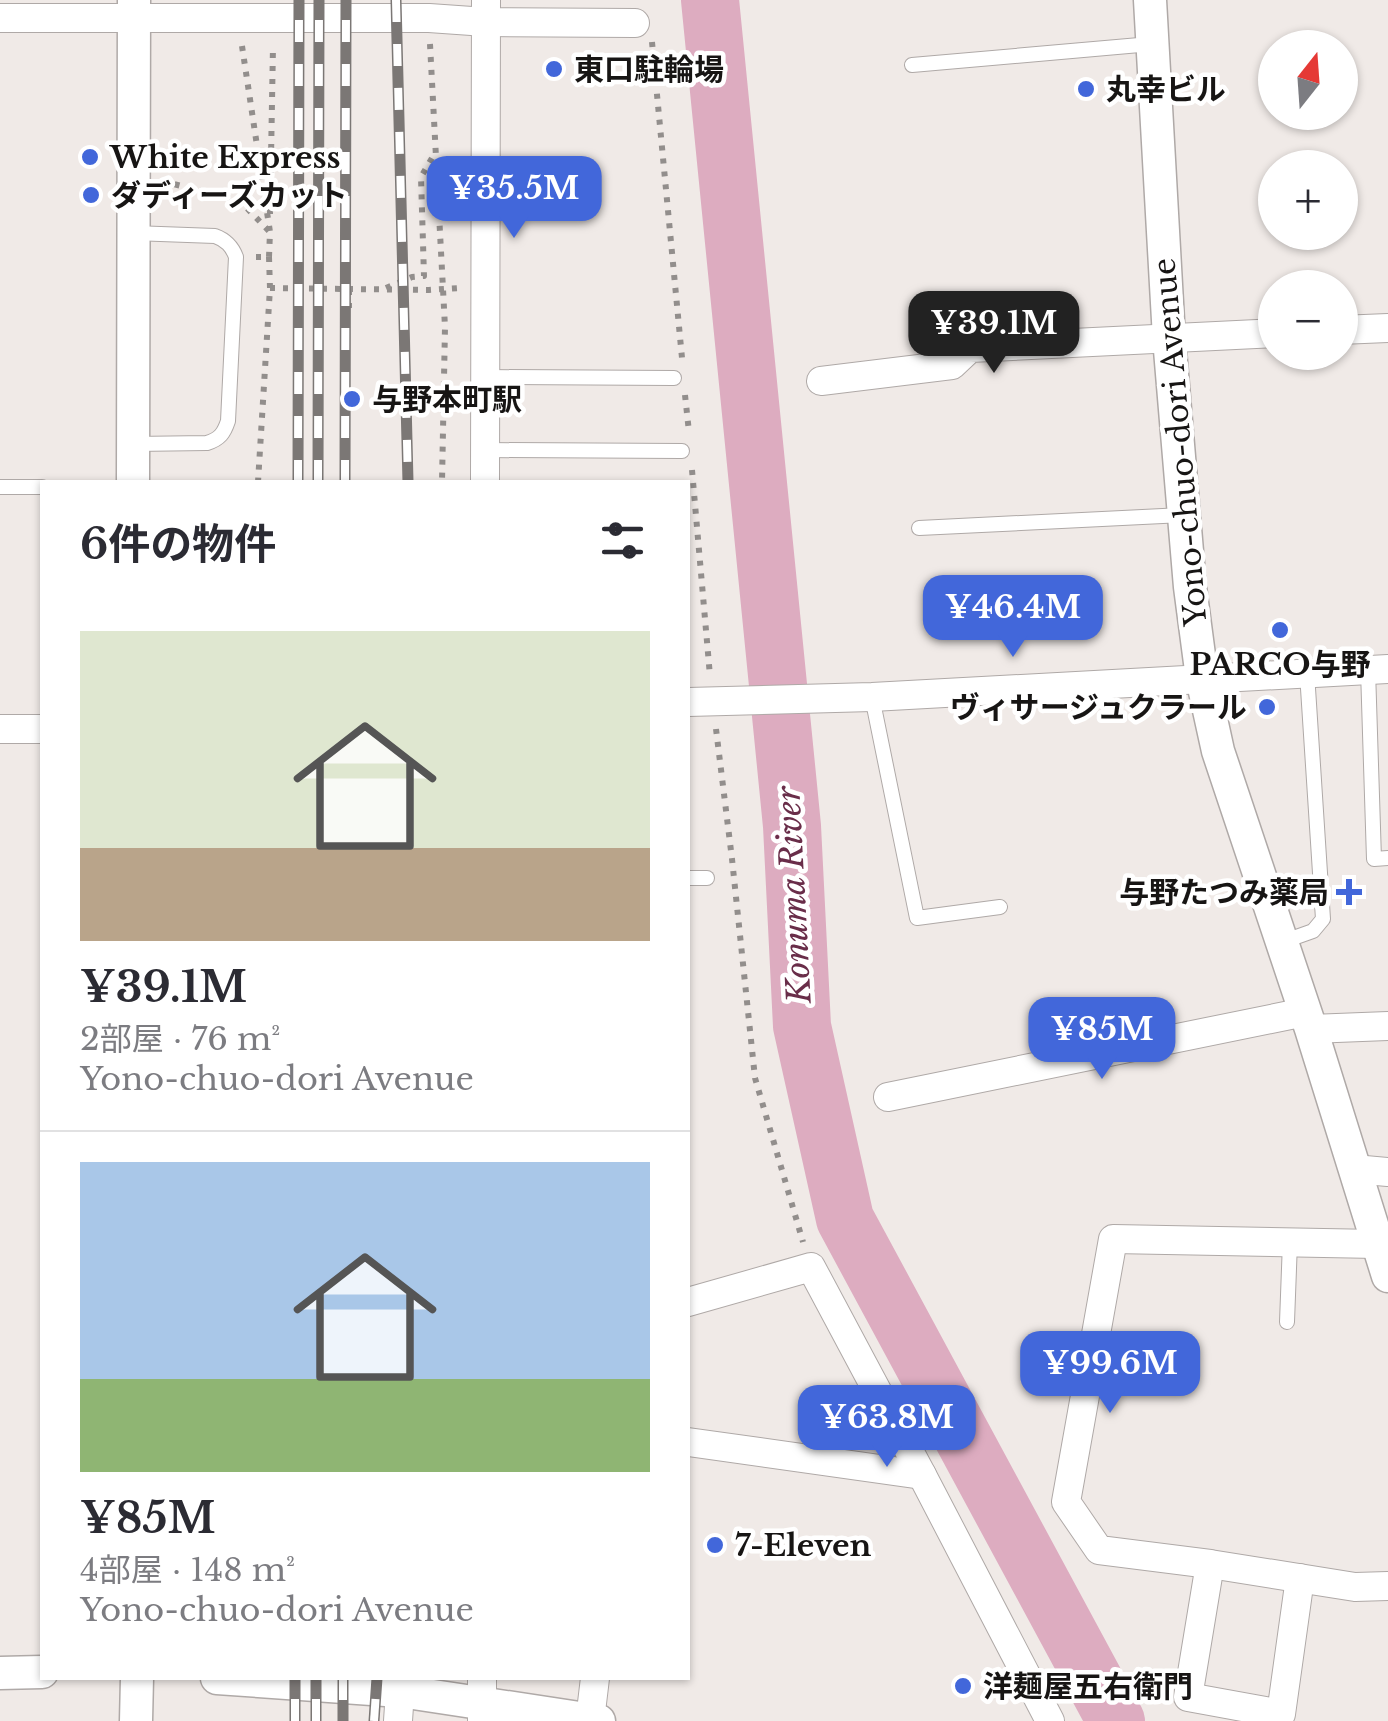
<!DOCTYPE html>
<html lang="ja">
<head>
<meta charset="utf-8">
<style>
	:root { --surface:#fff; --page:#f2f2f3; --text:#2b2b33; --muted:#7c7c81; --line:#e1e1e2; --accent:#4267da }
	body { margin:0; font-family:"Libre Baskerville","Noto Sans JP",serif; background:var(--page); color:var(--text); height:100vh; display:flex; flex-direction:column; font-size:38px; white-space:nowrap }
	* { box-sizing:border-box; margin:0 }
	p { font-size:32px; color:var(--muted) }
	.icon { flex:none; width:55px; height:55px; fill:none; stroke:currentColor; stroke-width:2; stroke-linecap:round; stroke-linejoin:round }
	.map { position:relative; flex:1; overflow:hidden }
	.details { position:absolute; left:40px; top:480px; width:650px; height:1200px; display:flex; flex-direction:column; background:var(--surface); border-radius:0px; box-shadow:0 2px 8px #0004 }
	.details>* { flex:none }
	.needle { width:65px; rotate:17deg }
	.buttons { position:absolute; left:1258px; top:30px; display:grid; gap:20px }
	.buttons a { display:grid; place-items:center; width:100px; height:100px; border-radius:50%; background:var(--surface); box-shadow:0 2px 8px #0004; font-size:50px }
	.price { position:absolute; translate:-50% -85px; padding:0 22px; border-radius:20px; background:var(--accent); color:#fff; font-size:32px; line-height:65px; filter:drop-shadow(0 2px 5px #0008) }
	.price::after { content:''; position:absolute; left:50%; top:60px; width:30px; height:22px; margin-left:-15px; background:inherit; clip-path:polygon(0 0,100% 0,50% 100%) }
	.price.active { background:#222; color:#fff }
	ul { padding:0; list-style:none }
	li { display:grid; align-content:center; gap:20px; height:530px; padding:0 40px }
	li+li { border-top:2px solid var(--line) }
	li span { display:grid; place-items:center; height:310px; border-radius:0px; color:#555 }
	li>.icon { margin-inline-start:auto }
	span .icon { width:180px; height:180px; fill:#fffc; stroke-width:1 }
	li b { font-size:42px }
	h2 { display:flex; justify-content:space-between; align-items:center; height:120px; padding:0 40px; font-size:42px }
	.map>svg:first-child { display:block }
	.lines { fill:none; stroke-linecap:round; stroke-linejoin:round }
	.river { stroke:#ddacc0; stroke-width:58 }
	.service-casing { stroke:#afa9a7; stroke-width:16 }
	.minor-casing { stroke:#afa9a7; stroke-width:30 }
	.tertiary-casing { stroke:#afa9a7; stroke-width:35 }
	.path { stroke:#928e8c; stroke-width:6; stroke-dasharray:5 8; stroke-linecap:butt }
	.service { stroke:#fff; stroke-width:14 }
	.minor { stroke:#fff; stroke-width:28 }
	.tertiary { stroke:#fff; stroke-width:32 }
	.rail-casing { stroke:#7b7775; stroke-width:11 }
	.rail { stroke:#fff; stroke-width:8; stroke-dasharray:22; stroke-linecap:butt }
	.poi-dot { fill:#4267da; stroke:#fff; stroke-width:4 }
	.labels { text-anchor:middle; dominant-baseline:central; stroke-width:9; stroke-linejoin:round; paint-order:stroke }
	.poi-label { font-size:30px; font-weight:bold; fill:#171514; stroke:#fff; text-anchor:start }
	.street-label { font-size:30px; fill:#171514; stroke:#fff }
	.water-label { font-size:32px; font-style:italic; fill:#692d49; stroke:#fff }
</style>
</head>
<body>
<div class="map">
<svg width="1388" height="1721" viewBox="0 0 1388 1721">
	<rect width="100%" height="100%" fill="#f0eae7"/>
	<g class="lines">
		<polyline class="river" points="710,0 792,826 802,1026 845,1219 1116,1721"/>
		<g class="service-casing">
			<g id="service">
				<polyline points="912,65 1151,44"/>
				<path d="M133 233 215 236C226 240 232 246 236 257L228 421C224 433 220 439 207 443L134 444"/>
				<polyline points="485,377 674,378"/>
				<polyline points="485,450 682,451"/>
				<polyline points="0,487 42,487"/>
				<polyline points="919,528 1183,515"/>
				<polyline points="1368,670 1374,859 1388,858"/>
				<polyline points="872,697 917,918 1000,907"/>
				<polyline points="688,878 707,878"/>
				<polyline points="1282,942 1313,931 1323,919 1307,673"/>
				<polyline points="1287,1322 1290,1242"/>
			</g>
		</g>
		<g class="minor-casing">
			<g id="minor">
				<polyline points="0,18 429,18 486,22 635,23"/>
				<polyline points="1340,330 1388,328"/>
				<polyline points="821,381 952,365 970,348 1275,333"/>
				<polyline points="485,482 486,0"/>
				<polyline points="688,702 872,697 1388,669"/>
				<polyline points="0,729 42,729"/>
				<polyline points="1311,1029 1388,1026"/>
				<polyline points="888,1097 1305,1012"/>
				<polyline points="1354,1169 1388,1172"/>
				<polyline points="1377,1244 1113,1239 1066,1502 1099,1550 1210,1564 1355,1587 1388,1586"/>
				<polyline points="688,1302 811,1267 922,1475 1050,1721"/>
				<polyline points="688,1442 922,1475"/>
				<polyline points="1210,1564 1188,1697 1281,1714 1300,1578"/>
				<polyline points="590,1720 595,1678"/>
				<polyline points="398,1721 400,1691"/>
				<polyline points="482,1721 482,1678"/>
			</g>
		</g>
		<g class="tertiary-casing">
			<g id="tertiary">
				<polyline points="1150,0 1169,338 1190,587 1202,678 1218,751 1311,1029 1388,1276"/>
				<polyline points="133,482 134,0"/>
				<polyline points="0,1673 42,1672"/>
				<polyline points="217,1678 400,1691 599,1721"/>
				<polyline points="136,1721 137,1678"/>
			</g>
		</g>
		<g class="path">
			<polyline points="652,42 682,358"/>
			<polyline points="430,44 445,327 442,482"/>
			<polyline points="242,46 270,232 269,257"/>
			<polyline points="162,181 240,201 269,231"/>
			<polyline points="270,214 273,46"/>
			<polyline points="256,257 269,257 270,288 258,482"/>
			<polyline points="270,288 429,290 459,288"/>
			<polyline points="386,288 412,277 424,276 421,177 435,153"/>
			<polyline points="349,290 349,315"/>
			<polyline points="685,395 689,432"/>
			<polyline points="692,470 710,676"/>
			<polyline points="716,729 732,859 755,1078 803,1242"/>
		</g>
		<use href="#service" class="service"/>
		<use href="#minor" class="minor"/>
		<use href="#tertiary" class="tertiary"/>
		<g class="rail-casing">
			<g id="rail">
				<polyline points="396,0 408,482"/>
				<polyline points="298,482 299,0"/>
				<polyline points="318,482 319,0"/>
				<polyline points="345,482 346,0"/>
				<polyline points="343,1678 343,1721"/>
				<polyline points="295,1721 295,1678"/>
				<polyline points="316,1721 316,1678"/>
				<polyline points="374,1721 377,1678"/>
			</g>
		</g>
		<use href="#rail" class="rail"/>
	</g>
	<g class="poi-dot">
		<circle cx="554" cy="69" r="10"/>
		<circle cx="1086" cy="89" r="10"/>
		<circle cx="90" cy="157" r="10"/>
		<circle cx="91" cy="195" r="10"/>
		<circle cx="352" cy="399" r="10"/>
		<circle cx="1280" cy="630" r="10"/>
		<circle cx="1267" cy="707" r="10"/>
		<path d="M1344 877h10v10h10v10h-10v10h-10v-10h-10v-10h10z"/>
		<circle cx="715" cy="1545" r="10"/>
		<circle cx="963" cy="1686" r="10"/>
	</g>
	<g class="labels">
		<g class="poi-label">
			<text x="574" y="69">東口駐輪場</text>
			<text x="1106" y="89">丸幸ビル</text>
			<text x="110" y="157">White Express</text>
			<text x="111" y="195">ダディーズカット</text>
			<text x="372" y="399">与野本町駅</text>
			<text x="1280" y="664" text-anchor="middle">PARCO与野</text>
			<text x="1247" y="707" text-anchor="end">ヴィサージュクラール</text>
			<text x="1329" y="892" text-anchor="end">与野たつみ薬局</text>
			<text x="735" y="1545">7-Eleven</text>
			<text x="983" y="1686">洋麺屋五右衛門</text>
		</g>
		<g class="street-label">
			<text transform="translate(1180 442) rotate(-95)">Yono-chuo-dori Avenue</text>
		</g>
		<g class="water-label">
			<text transform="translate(794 895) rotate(-93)">Konuma River</text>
		</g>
	</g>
</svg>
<div class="buttons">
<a><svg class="needle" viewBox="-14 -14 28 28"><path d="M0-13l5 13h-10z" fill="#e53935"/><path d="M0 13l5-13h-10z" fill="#7c7c81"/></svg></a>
<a>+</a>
<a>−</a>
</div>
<b class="price" style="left:514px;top:241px">¥35.5M</b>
<b class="price active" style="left:994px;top:376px">¥39.1M</b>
<b class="price" style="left:1013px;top:660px">¥46.4M</b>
<b class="price" style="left:1102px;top:1082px">¥85M</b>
<b class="price" style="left:1110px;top:1416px">¥99.6M</b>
<b class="price" style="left:887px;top:1470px">¥63.8M</b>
<section class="details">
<h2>6件の物件<svg class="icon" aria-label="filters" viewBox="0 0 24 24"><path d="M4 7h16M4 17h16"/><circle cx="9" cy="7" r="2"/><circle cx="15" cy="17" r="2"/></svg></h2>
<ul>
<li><span style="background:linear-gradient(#dfe7d0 70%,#b9a48a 0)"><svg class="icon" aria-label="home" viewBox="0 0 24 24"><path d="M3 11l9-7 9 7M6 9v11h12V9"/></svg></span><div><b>¥39.1M</b><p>2部屋 · 76 m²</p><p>Yono-chuo-dori Avenue</p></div></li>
<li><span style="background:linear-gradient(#a9c7e8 70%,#8fb573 0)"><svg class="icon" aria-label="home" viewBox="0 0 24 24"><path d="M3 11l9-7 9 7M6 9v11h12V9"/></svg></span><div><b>¥85M</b><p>4部屋 · 148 m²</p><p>Yono-chuo-dori Avenue</p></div></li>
</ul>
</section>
</div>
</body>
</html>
